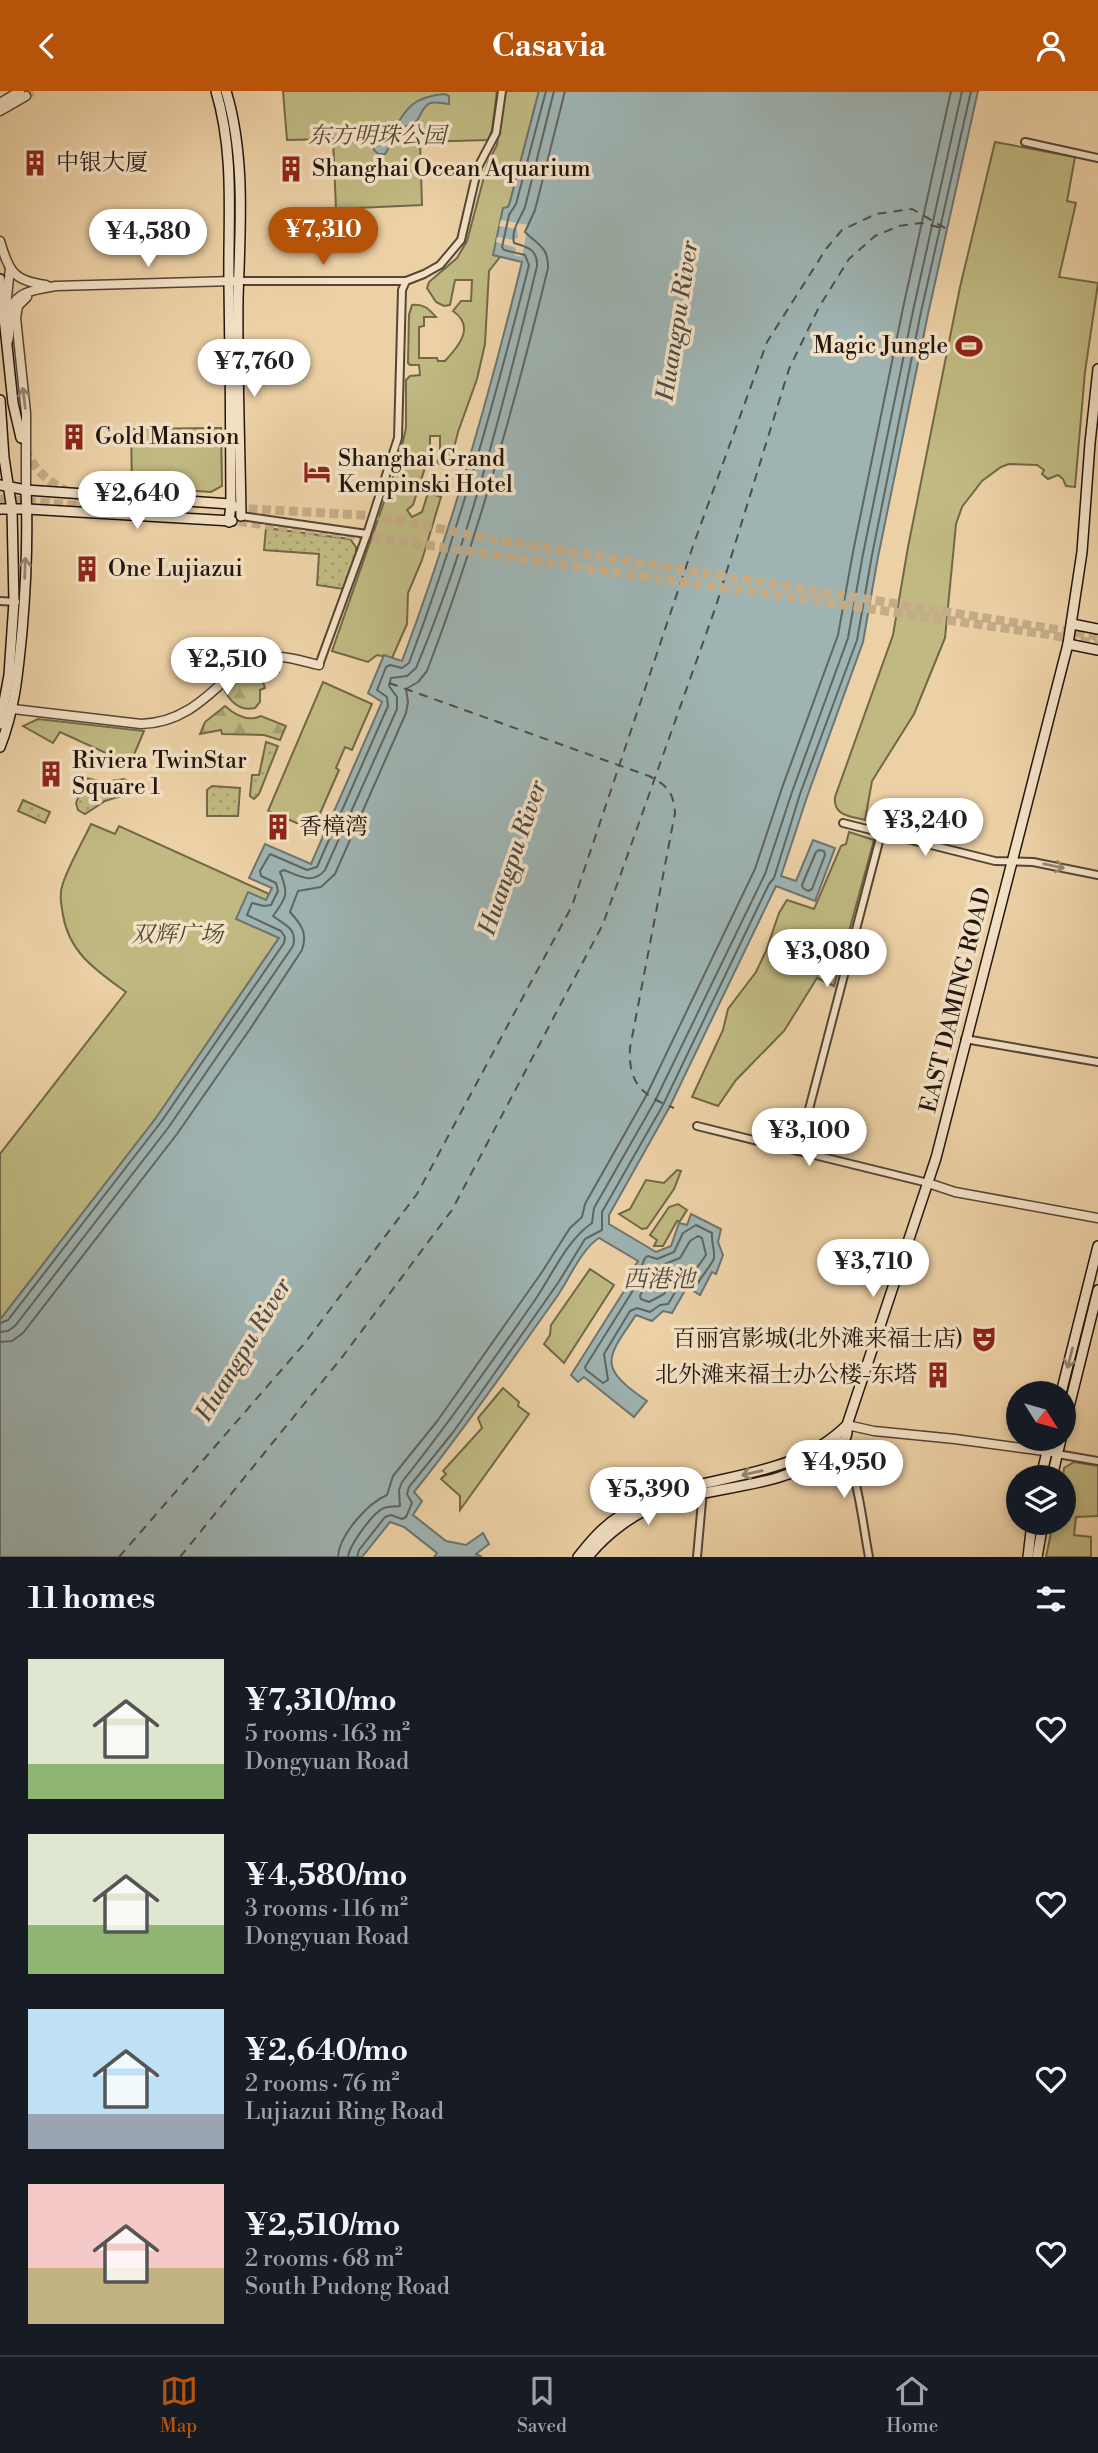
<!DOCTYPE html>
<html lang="en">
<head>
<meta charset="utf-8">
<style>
	:root { --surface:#171b24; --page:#242831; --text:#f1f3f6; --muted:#9ea1a6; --line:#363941; --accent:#b45309 }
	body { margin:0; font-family:"Libre Bodoni","Noto Serif SC",serif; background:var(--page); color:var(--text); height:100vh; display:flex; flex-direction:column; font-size:26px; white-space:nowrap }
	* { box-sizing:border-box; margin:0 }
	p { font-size:23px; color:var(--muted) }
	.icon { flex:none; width:38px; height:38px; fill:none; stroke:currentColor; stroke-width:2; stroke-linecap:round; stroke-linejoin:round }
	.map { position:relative; height:1466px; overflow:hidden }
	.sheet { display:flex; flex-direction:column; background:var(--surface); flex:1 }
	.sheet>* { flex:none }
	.needle { width:46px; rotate:127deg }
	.controls { position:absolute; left:1006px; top:1290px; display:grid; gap:14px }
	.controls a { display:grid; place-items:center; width:70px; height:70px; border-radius:50%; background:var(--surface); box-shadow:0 4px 10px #0003; font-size:35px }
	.price { position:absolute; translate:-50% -60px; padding:0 16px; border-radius:24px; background:#fff; color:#222; font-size:23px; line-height:46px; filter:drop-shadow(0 2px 4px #0008) }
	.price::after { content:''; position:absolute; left:50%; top:42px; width:21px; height:16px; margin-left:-10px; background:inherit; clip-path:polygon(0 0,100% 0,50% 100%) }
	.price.current { background:var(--accent); color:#fff }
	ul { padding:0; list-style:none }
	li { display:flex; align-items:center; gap:21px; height:175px; padding:0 28px }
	li span { display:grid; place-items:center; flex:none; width:196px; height:140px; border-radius:0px; color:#555 }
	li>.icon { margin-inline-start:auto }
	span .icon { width:84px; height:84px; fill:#fffc; stroke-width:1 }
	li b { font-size:30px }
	h2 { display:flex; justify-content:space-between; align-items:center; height:84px; padding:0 28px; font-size:30px }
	header { display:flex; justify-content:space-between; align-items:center; height:91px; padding:0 28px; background:var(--accent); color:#fff; font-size:32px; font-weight:700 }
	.dock { display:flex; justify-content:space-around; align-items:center; height:98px; border-top:2px solid var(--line); background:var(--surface); font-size:19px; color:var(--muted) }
	.dock a { display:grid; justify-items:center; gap:4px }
	.dock .current { color:var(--accent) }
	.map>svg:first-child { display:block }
	.grass { fill:url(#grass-dots); stroke:#726848; stroke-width:2 }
	.forest { fill:url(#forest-firs); stroke:#726848; stroke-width:2 }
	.park { fill:#c0b981; stroke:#726848; stroke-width:2 }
	.water { fill:#9eb4b3; stroke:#6d7571; stroke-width:2 }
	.pier { fill:#edd1a6 }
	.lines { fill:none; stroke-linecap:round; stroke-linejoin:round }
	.shore { stroke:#606560; stroke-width:2 }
	.ferry { stroke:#4e4d48; stroke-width:2; stroke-dasharray:9 7; stroke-linecap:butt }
	.tertiary-tunnel { stroke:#c5ac88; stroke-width:8; stroke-dasharray:8 4; stroke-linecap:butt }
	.secondary-tunnel { stroke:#c5ac88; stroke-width:9; stroke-dasharray:9 4.5; stroke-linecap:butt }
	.minor-casing { stroke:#564534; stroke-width:10 }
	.tertiary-casing { stroke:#564534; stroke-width:11 }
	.secondary-casing { stroke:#23160e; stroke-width:12 }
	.minor { stroke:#f3e1c5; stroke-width:6 }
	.tertiary { stroke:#f3e1c5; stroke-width:8 }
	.secondary { stroke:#f3e1c5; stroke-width:9 }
	.oneway { stroke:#958673 }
	.labels { text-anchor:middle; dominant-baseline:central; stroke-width:7; stroke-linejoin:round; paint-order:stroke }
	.park-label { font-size:23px; font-style:italic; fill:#524730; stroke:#f3e1c5 }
	.poi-label { font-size:23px; fill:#23160e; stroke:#f3e1c5; text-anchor:start }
	.street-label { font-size:23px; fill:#23160e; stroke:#f3e1c5 }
	.water-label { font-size:24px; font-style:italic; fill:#4e4d48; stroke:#f3e1c5 }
</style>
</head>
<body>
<header><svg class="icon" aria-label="back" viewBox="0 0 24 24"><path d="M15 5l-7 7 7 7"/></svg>Casavia<svg class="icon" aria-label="person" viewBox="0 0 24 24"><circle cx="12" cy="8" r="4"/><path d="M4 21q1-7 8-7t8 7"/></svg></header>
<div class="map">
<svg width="1098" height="1466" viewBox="0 0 1098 1466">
	<defs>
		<pattern id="grass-dots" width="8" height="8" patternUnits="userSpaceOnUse" patternTransform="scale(1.75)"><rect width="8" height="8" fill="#c0b981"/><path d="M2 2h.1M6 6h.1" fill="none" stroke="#a59e6e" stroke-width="1.8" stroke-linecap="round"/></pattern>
		<pattern id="forest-firs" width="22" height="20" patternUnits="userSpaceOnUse" patternTransform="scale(1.75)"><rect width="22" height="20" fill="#c0b981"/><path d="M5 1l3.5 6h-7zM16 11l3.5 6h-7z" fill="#a59e6e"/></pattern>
	</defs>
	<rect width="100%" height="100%" fill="#edd1a6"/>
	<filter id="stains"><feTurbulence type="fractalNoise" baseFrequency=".00286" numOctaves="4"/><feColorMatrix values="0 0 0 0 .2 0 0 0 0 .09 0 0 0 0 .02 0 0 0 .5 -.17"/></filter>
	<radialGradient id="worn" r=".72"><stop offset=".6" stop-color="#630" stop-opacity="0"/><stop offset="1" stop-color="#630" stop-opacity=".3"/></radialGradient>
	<g class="grass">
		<polygon points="266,437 350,448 356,456 356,462 343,498 317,494 319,463 264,459"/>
		<polygon points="266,651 278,655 259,703 254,708 250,705 252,684 259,684"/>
		<polygon points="86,687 104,691 124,688 140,695 133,701 105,710 85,723 78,719 76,712"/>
		<polygon points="212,695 240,697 238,725 207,725 207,699"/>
		<polygon points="23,709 50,721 45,732 18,720"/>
	</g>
	<g class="forest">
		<path d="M277 568 279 581 262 588 265 597 260 599V611L255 617C239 621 228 609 223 595 243 577 251 572 277 568Z"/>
		<path d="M225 615C235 624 248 631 261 625L286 635 280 649 264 644 222 643 221 639 200 643 205 631Z"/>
	</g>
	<g class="park">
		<polygon points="283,0 497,0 492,39 488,49 420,51 422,114 336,118 333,48 287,49"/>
		<path d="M505 0H539L510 111 508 116 503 118 494 164 500 166 489 180 485 253 477 288 458 341 449 376 437 372 440 361V345H430V361L413 414 407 419 412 426 422 421 428 402 441 406 422 469 408 502 407 533 392 567 377 564 368 571 332 560 399 368 406 337V289L410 285 420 284 419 274H410L408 272 409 224 412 214C424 213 428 217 436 226H424V235L419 236V267H437L438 270H445C458 256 476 236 453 220L461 210H471L472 189H455L450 214 444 215 436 211 427 197 429 191 457 167 467 150 488 71 497 54Z"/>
		<path d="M995 51 1075 66 1067 110 1076 112 1059 186 1098 192 1085 281 1075 396 1066 395 1063 388 1058 384 1048 388 1042 383 1044 379 1037 374 1009 373 1001 376 982 390 962 416 956 433 945 547 914 623 872 690 865 729C850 725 833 725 835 706L893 544 908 456 960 196Z"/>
		<polygon points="221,337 222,395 211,401 132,396 131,338"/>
		<polygon points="323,591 372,613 352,659 345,656 336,677 339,679 315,734 302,728 299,733 268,720"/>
		<polygon points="38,628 144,640 130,673 60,641 53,652 23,635"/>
		<path d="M91 733 115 743 119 735 269 803 279 847 156 1027 0 1229V1063L126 901C97 880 69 862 63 824 61 813 59 803 63 792 70 772 82 752 91 733Z"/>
		<polygon points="849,741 874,749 834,895 817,887 784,940 736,989 718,1015 692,1006 723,939 728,918 756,881 766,860 779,822 787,809 814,818 841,755 846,753"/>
		<polygon points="677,1079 681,1080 674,1098 647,1137 642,1138 619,1123 630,1118 646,1089 664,1092"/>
		<polygon points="678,1113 687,1119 680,1130 677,1130 663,1155 654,1155 657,1149 650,1144 669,1116"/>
		<polygon points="590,1178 614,1194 564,1272 544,1253 550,1244 551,1234"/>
		<polygon points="503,1297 519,1311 518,1315 529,1323 460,1419 460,1405 441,1388 446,1383 443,1380 482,1337 478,1327"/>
		<polygon points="1074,1371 1098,1375 1098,1425 1076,1426 1074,1444 1091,1446 1091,1466 1046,1466 1053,1432 1064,1432 1063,1386 1064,1377"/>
	</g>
	<g class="water">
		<path d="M539 0H978L928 223 878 466 863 551 807 706 781 785 796 790 813 749 835 757 815 810 776 795 669 1017 609 1124V1133L656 1161 671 1155 679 1132 687 1134 691 1123 721 1138 718 1151 723 1164 716 1183 712 1181 700 1204 687 1196 672 1222 663 1220 652 1230 636 1224C605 1269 598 1276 647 1310L634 1326 584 1286 578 1291 571 1284 631 1189V1181L638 1170 599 1147C582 1157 568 1190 556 1207 509 1273 464 1339 414 1401L422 1410 413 1424 446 1450 466 1454 483 1442 489 1453 476 1463 482 1466H434L437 1462 404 1436 390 1431 362 1466H0V1229L156 1027 279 847 236 828 248 801 266 809 272 797 249 787 265 753 311 773 382 611 368 602 384 564 402 570C451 440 489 306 522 171L493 164 503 117 508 116 510 111Z"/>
		<path d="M445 3 449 5V13C428 9 426 11 417 30L399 39 385 63H378L374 59V55L385 53C404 24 406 6 445 3Z"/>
	</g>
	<polygon class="pier" points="501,129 528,134 522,166 514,164 516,159 514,156 496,151 497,146 514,149 518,146 517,138 499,135"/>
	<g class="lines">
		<g class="shore">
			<polygon points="819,759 824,760 825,764 812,798 808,800 803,797 802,794 816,761"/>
			<path d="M696 1134 712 1142C711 1151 715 1159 714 1167 713 1172 701 1186 698 1192 677 1188 679 1197 668 1213L660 1214 650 1221 637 1217 630 1220 604 1263 608 1289 603 1292 586 1279 585 1276 637 1193 638 1183 645 1167 648 1165 657 1168 674 1161 683 1142Z"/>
			<polygon points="698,1145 702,1147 706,1164 694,1181 677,1184 664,1203 649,1211 641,1208 640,1205 652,1178 680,1167 690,1150"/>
			<path d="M0 1232 8 1229 161 1031 284 852 285 846 281 840 247 824 252 812 264 815 271 814 278 800 276 792 261 785 260 780 270 763 307 779 317 776 388 615 387 606 377 599 386 576 390 574 402 577 409 572C458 442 495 309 529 174L525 164 504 159 502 156 509 124 516 113 546 0"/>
			<path d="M0 1241 8 1240 15 1235 168 1037 293 855C298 837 284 834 273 825 287 806 289 803 280 781L284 779C299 785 313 794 325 779L397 618V606L389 595 391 587 407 585 416 577C469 451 505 308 537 175 538 159 528 156 514 152 511 139 520 128 525 116L554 0"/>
			<path d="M0 1251 12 1250 23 1242 177 1043 250 938 302 859C308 842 301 833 290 821L298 800 321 796 335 783 406 622 408 611 406 598 418 591 427 580C477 449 515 313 548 177 549 156 537 153 525 141L535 119 565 0"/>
			<path d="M338 1466C339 1444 368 1412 387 1404L393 1385 438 1329 542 1181 570 1137 582 1126 585 1113 646 1005 755 778 782 697 838 544 853 461 903 217 951 0"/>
			<path d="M348 1466C349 1455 373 1421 384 1417 389 1415 395 1416 400 1415L399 1399 402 1391C449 1332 492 1271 535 1209 552 1184 567 1149 592 1132L594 1117 655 1010 765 783 792 701 848 547 863 463 913 220 962 0"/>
			<polyline points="357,1466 359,1459 385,1426 391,1424 402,1428 406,1426 412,1412 407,1403 409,1396 454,1340 558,1192 585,1148 602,1139 602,1121 663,1014 769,793 774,787 800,703 857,549 872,464 921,221 971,0"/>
		</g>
		<g class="ferry">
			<path d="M389 592 649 685C667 694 674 702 675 722L630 957C628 993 643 1005 674 1017"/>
			<polyline points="119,1466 304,1253 417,1103 572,815 693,455 767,251 826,158 842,139 876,123 912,118 947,138"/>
			<polyline points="180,1466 343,1265 452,1119 603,833 716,515 789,278 819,216 849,168 875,145 899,135 921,132 943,137"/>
		</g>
		<polyline class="tertiary-tunnel" points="26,5 35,0"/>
		<g class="secondary-tunnel">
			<path d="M25 358C52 419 127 411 183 414"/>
			<polyline points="0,408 183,423"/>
			<polyline points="235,417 379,425 490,448 1098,545"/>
			<polyline points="225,429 370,446 1045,543 1098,553"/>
		</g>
		<g class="minor-casing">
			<g id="minor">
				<polyline points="1025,51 1098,67"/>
				<polyline points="240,190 406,190"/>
				<polyline points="241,425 367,443"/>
				<polyline points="0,510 16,511"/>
				<polyline points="319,574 367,443 398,347 402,199 406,190 424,183 440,174 461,149 478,76 496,42 502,0"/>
				<polyline points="843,732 995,770 1033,771 1098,784"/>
				<polyline points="965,948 1098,971"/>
				<polyline points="697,1035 928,1092"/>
				<polyline points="798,1060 881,743"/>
				<path d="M836 1345C859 1380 861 1425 869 1466"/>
				<polyline points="1057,1363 1098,1370"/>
				<polyline points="697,1466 703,1399"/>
			</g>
		</g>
		<g class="tertiary-casing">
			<g id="tertiary">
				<polyline points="0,12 20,0"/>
				<polyline points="0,20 26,5"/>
				<path d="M0 150C9 181 14 190 46 194"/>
				<polyline points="6,216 10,177"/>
				<path d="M8 250C11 240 8 231 10 221 14 200 38 198 56 195L233 190"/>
				<polyline points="26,399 26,322 16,227 18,215 27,206"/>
				<path d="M13 618 141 633C186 632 210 602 242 574 270 559 290 567 319 574"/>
				<polyline points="928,1092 955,1101 1098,1127"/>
				<polyline points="847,1334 874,1340 955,1348 1052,1361"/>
			</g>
		</g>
		<g class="secondary-casing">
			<g id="secondary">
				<path d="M216 0C235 64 228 127 229 192 230 266 231 339 231 413L229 431"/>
				<path d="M226 0C246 66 240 139 238 207 237 279 240 353 241 425"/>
				<polyline points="0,188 13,312 21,347"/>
				<polyline points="0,309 4,367 12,419 14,511 9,584 0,633"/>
				<polyline points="0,394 26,399 231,413 234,416"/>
				<polyline points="0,418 27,418 232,430"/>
				<polyline points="1072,533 1098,538"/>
				<polyline points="1068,553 1098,559"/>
				<path d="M0 656C15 618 18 581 22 540 26 494 28 446 26 399"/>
				<polyline points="1061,1302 1098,1155"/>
				<polyline points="1064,1336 1098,1199"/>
				<polyline points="1041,1386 1050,1348"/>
				<polyline points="1052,1386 1061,1348"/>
				<path d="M578 1466C590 1451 603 1435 620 1425 690 1378 784 1397 847 1334"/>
				<path d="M588 1466C605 1444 634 1422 660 1413 717 1394 778 1398 829 1363 840 1355 849 1349 847 1334L936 1067 1068 553 1082 461 1090 352 1098 278"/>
				<polyline points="1028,1466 1032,1432"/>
				<polyline points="1037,1466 1043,1432"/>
			</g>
		</g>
		<use href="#minor" class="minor"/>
		<use href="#tertiary" class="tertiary"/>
		<use href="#secondary" class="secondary"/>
	</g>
	<defs><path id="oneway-shaft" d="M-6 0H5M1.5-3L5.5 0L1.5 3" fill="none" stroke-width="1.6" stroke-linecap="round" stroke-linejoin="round" transform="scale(1.75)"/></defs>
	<g class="oneway">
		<use href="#oneway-shaft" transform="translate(24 307) rotate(-97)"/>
		<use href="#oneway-shaft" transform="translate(25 477) rotate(-88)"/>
		<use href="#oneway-shaft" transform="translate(1054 775) rotate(12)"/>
		<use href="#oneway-shaft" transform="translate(1070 1267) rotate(104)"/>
		<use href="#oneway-shaft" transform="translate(752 1382) rotate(167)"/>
	</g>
	<defs>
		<g id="building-bare" transform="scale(2.1)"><path d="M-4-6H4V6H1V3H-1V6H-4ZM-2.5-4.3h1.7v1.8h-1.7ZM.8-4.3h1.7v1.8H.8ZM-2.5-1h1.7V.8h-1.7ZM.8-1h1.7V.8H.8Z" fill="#8f2418" stroke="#f3e1c5" stroke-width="2.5" paint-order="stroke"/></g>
		<g id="stadium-bare" transform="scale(2.1)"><path d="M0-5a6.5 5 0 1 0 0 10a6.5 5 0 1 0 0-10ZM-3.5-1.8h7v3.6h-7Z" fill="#8f2418" stroke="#f3e1c5" stroke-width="2.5" paint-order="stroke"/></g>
		<g id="hotel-bare" transform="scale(2.1)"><path d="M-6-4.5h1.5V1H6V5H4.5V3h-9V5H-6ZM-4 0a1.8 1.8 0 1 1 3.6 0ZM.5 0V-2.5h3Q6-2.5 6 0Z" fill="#8f2418" stroke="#f3e1c5" stroke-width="2.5" paint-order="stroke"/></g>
		<g id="theatre-bare" transform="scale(2.1)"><path d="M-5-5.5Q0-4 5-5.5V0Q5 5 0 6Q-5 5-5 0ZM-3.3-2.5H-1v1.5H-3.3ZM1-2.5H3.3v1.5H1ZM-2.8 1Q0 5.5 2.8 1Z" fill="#8f2418" stroke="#f3e1c5" stroke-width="2.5" paint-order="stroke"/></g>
	</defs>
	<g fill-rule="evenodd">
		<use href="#building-bare" x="35" y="72"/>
		<use href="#building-bare" x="291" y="78"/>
		<use href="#stadium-bare" x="969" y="255"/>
		<use href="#building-bare" x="74" y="346"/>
		<use href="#hotel-bare" x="317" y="381"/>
		<use href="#building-bare" x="87" y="478"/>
		<use href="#building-bare" x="51" y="683"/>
		<use href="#building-bare" x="278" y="736"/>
		<use href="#theatre-bare" x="984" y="1248"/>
		<use href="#building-bare" x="938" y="1284"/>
	</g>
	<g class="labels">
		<g class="park-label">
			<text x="377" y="45">东方明珠公园</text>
			<text x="177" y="844">双辉广场</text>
		</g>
		<g class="poi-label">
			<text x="56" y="72">中银大厦</text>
			<text x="312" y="78">Shanghai Ocean Aquarium</text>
			<text x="948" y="255" text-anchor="end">Magic Jungle</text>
			<text x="95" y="346">Gold Mansion</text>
			<text x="338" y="368">Shanghai Grand<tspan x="338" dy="26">Kempinski Hotel</tspan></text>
			<text x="108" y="478">One Lujiazui</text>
			<text x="72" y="670">Riviera TwinStar<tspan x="72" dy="26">Square 1</tspan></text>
			<text x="299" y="736">香樟湾</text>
			<text x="963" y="1248" text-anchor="end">百丽宫影城(北外滩来福士店)</text>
			<text x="917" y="1284" text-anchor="end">北外滩来福士办公楼-东塔</text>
		</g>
		<g class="street-label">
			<text transform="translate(956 909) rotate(-76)">EAST DAMING ROAD</text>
		</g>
		<g class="water-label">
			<text transform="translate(678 230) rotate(-81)">Huangpu River</text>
			<text transform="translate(513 767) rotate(-71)">Huangpu River</text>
			<text x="659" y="1189">西港池</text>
			<text transform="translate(244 1259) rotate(-59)">Huangpu River</text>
		</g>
	</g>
	<rect width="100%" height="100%" filter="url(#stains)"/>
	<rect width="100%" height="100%" fill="url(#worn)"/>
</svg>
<div class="controls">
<a><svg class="needle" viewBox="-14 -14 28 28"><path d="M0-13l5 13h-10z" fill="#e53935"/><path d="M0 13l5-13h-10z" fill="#9ea1a6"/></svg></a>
<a><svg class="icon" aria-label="layers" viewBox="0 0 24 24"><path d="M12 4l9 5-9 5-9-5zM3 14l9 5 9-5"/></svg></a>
</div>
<b class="price current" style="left:323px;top:176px">¥7,310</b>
<b class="price" style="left:148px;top:178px">¥4,580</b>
<b class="price" style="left:254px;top:308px">¥7,760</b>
<b class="price" style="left:137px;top:440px">¥2,640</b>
<b class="price" style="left:227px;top:606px">¥2,510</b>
<b class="price" style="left:925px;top:767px">¥3,240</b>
<b class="price" style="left:827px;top:898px">¥3,080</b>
<b class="price" style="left:809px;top:1077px">¥3,100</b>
<b class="price" style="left:873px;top:1208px">¥3,710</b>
<b class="price" style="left:844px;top:1409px">¥4,950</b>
<b class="price" style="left:648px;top:1436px">¥5,390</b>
</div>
<section class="sheet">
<h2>11 homes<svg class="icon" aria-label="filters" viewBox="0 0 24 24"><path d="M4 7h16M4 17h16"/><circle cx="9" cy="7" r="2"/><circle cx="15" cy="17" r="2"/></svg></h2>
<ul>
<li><span style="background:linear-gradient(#dfe7d0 75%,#8fb573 0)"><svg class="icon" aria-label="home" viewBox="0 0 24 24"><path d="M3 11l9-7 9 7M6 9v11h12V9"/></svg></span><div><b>¥7,310/mo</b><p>5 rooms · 163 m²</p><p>Dongyuan Road</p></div><svg class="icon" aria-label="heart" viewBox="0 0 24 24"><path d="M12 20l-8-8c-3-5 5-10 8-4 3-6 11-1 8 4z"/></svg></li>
<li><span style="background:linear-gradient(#dfe7d0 65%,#8fb573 0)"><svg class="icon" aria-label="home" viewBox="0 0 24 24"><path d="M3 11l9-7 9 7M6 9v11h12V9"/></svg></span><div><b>¥4,580/mo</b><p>3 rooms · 116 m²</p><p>Dongyuan Road</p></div><svg class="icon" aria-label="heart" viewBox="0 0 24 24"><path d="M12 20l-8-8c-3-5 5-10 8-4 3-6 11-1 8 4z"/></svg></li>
<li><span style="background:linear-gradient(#bfe0f5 75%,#9aa5b1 0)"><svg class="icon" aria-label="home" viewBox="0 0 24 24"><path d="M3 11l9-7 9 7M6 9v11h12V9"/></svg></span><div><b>¥2,640/mo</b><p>2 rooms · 76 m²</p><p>Lujiazui Ring Road</p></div><svg class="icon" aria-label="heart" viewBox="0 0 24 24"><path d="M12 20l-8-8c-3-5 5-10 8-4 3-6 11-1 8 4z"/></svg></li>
<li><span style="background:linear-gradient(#f6c9c9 60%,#c2b280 0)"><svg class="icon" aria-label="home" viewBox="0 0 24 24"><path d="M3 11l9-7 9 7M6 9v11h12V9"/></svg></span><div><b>¥2,510/mo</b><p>2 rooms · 68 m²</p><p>South Pudong Road</p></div><svg class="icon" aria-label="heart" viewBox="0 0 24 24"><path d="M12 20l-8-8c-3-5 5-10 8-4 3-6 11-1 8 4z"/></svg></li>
</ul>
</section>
<nav class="dock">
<a class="current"><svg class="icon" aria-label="map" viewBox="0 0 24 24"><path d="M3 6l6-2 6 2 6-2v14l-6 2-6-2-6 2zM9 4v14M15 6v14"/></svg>Map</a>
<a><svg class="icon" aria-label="saved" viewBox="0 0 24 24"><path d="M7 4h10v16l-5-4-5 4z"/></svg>Saved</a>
<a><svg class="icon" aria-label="home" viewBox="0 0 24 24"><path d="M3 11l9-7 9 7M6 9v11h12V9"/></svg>Home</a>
</nav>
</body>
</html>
